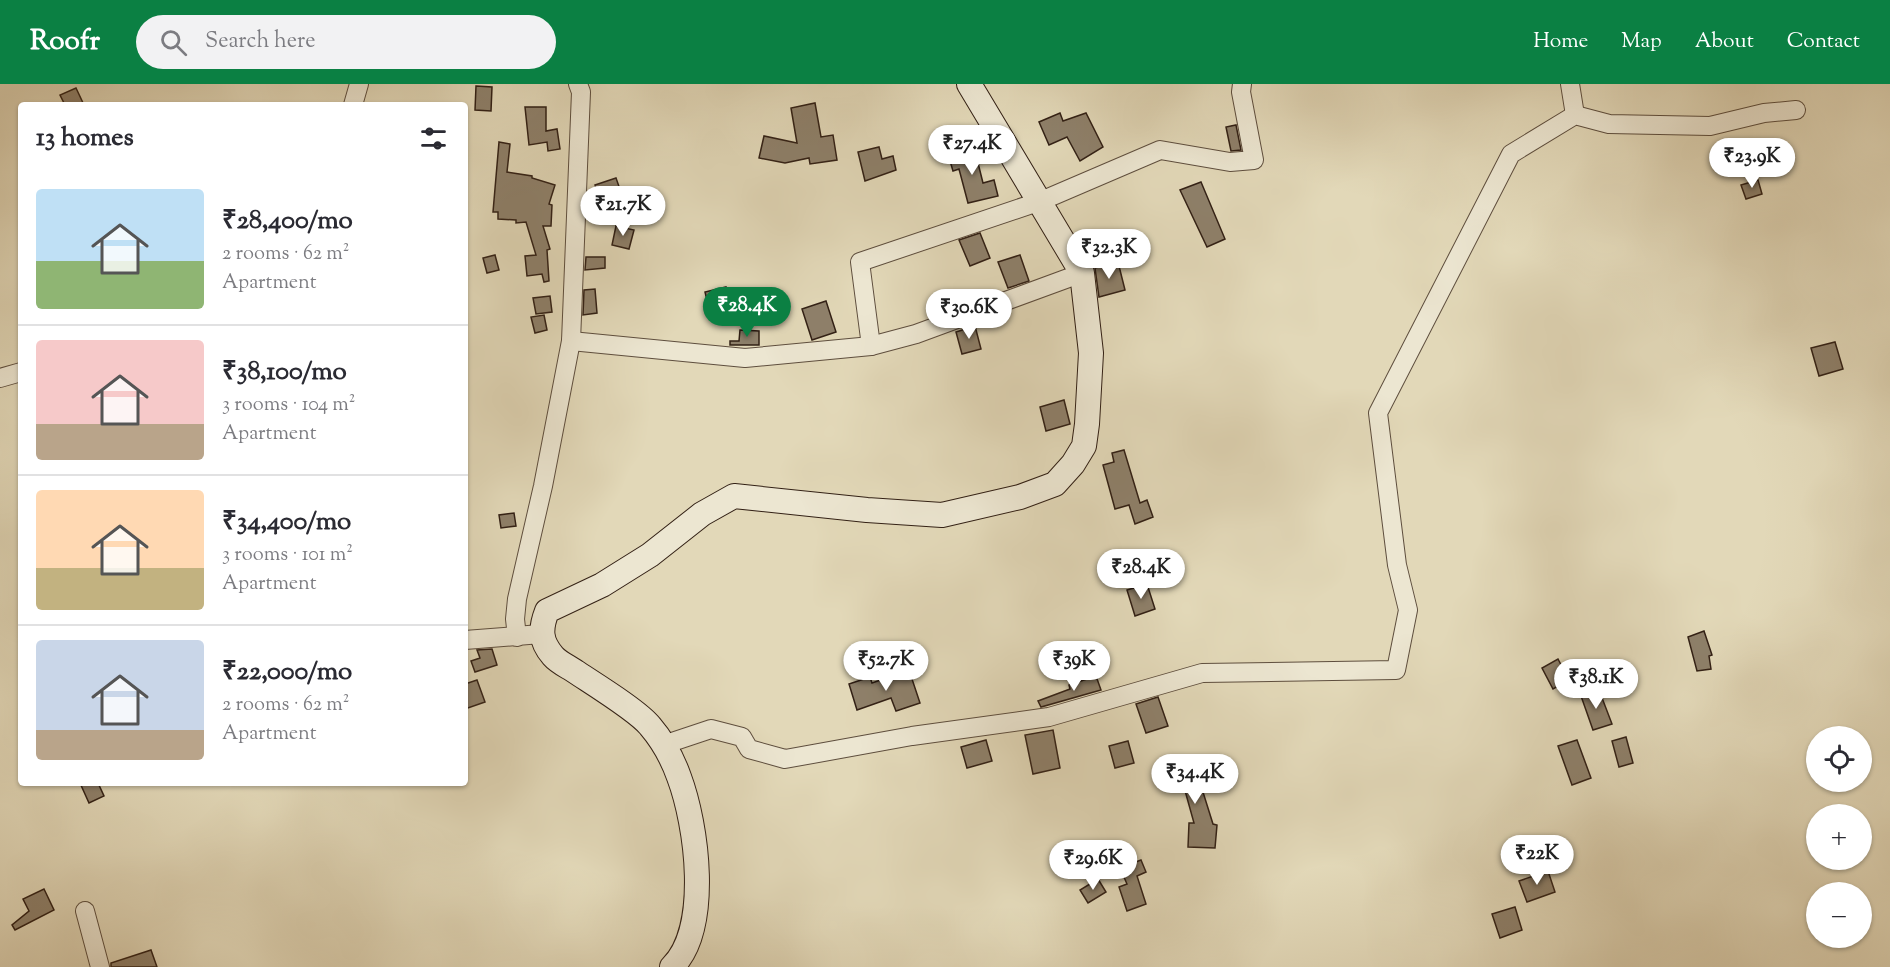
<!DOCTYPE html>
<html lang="en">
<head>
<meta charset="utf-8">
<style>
	:root { --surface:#fff; --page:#f2f2f3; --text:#2b2b33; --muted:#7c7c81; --line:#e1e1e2; --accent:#0b8043 }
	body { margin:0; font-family:"Sorts Mill Goudy",serif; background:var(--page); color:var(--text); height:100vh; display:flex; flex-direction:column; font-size:22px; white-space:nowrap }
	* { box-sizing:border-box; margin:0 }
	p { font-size:20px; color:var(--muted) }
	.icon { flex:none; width:33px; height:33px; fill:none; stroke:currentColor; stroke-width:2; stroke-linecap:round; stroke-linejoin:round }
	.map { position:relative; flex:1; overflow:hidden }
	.drawer { position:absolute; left:18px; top:18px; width:450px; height:684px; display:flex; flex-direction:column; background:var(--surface); border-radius:6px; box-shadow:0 2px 4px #0004 }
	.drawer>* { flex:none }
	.controls { position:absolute; left:1806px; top:642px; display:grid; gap:12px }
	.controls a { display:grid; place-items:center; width:66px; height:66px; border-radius:50%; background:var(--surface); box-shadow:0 2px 4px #0004; font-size:30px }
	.price { position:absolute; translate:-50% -51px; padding:0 14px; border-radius:21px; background:#fff; color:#222; font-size:20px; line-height:39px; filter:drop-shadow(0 2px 3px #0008) }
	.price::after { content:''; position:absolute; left:50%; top:36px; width:18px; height:14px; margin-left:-9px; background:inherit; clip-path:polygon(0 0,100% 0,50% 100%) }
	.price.active { background:var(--accent); color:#fff }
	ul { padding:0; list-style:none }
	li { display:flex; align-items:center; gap:18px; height:150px; padding:0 18px }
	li+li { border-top:2px solid var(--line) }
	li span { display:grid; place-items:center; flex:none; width:168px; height:120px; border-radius:6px; color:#555 }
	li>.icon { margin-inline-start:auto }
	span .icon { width:72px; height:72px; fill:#fffc; stroke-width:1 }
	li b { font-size:26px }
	h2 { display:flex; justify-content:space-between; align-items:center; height:72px; padding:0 18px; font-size:26px }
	header { display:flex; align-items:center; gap:36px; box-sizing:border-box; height:84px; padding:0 30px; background:var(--accent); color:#fff }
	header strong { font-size:28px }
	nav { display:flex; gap:33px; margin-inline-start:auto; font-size:21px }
	.search { width:420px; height:54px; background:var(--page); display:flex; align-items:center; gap:15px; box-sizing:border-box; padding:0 21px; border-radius:33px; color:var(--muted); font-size:22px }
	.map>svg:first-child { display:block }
	.building { fill:#8e806a; stroke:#322015; stroke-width:1.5 }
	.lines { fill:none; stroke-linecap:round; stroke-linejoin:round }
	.street-casing { stroke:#5e4e3e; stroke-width:20 }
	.secondary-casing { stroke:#322015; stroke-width:26 }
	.street { stroke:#ece6d1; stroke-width:18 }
	.secondary { stroke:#ece6d1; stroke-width:24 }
</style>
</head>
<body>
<header>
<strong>Roofr</strong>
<div class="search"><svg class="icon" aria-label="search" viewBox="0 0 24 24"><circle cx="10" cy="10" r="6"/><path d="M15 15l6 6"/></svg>Search here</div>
<nav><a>Home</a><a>Map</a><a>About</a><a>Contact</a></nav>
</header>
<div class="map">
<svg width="1890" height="883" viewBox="0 0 1890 883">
	<rect width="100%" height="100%" fill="#e2d8b8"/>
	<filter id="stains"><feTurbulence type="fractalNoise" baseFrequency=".00333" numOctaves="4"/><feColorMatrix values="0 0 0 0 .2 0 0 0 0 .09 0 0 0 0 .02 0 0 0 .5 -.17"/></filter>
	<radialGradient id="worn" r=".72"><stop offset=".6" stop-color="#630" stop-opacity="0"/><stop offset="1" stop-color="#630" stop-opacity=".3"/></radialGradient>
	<g class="building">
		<polygon points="476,2 492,3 491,27 475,26"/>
		<polygon points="76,4 84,21 65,21 60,11"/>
		<polygon points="815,19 821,53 833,51 837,76 810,80 809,74 785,79 759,74 764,52 797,59 791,24"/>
		<polygon points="525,23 546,23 546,47 557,45 560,65 548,67 547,58 529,61"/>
		<polygon points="1060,29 1063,37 1086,29 1103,63 1080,77 1067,53 1049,61 1039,38"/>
		<polygon points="1236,41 1241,66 1231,67 1226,43"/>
		<polygon points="499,58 510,60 507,88 532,92 532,94 555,101 549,120 552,121 551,142 543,142 550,165 547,166 549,197 544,198 542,190 527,192 525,172 536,171 526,138 516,139 516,136 498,135 498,128 493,128"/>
		<polygon points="879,63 882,75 893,72 896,86 865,97 858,68"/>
		<polygon points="974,63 983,99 994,96 998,112 968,119 959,85 953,87 948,70"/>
		<polygon points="616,94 623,114 602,121 595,101"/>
		<polygon points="1758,96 1762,110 1746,115 1741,101"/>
		<polygon points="1201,98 1225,155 1207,163 1180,106"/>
		<polygon points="616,142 634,146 629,165 612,161"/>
		<polygon points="980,149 990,174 970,182 959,156"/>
		<polygon points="495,171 499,186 487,189 483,174"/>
		<polygon points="1020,171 1029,197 1008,204 998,178"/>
		<polygon points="586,173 605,173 605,184 585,186"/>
		<polygon points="1118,178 1125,206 1099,213 1095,184"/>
		<polygon points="726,203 731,223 710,228 705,208"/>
		<polygon points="595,205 597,229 583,231 584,206"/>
		<polygon points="550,212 552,228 536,230 533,214"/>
		<polygon points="826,217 836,248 812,256 802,225"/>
		<polygon points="544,231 547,246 535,249 531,233"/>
		<polygon points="975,242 981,265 962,270 956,248"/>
		<polygon points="740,246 759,247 759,261 730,261 730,257 739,257"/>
		<polygon points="1835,258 1843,285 1819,292 1811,264"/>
		<polygon points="1064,316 1070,340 1046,347 1040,323"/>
		<polygon points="1124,366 1140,419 1147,416 1153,433 1135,440 1129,421 1115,425 1103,381 1114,378 1112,369"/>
		<polygon points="514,429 516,442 501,444 499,431"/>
		<polygon points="1147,500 1155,525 1135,532 1127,506"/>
		<polygon points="1704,547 1712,571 1709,572 1711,585 1697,587 1688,553"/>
		<polygon points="492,565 497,581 475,588 471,577 480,574 477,566"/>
		<polygon points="1558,575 1569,596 1553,605 1542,584"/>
		<polygon points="909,586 920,619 896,627 891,614 857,626 849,600 870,593 872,599"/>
		<polygon points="1096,592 1101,606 1041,623 1038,617 1070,605 1069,601"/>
		<polygon points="477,596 485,618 465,625 465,600"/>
		<polygon points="1599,606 1612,640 1593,646 1581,612"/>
		<polygon points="1158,613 1168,642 1146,649 1136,620"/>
		<polygon points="1053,646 1060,684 1033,690 1025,651"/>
		<polygon points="1626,653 1633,679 1619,683 1612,657"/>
		<polygon points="986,656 992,677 967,684 961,663"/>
		<polygon points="1577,656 1591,694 1572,701 1558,662"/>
		<polygon points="1128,657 1134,679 1115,684 1109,662"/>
		<polygon points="1192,673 1213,740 1217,741 1215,764 1188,763 1189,739 1194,739 1184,703 1177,705 1169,681"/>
		<polygon points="80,699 98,699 104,712 89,719"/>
		<polygon points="1141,776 1146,788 1137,792 1146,820 1127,827 1119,803 1127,800 1120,784"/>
		<polygon points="1548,787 1555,808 1527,818 1519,797"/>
		<polygon points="1098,795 1106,808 1088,819 1080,806"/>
		<polygon points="44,805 54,826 15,846 12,841 29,827 23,815"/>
		<polygon points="1515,823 1522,846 1500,854 1492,830"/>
		<polygon points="151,866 157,883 111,883 111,879"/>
	</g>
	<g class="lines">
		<g class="street-casing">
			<g id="street">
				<polyline points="1570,0 1575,31"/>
				<polyline points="353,21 359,0"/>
				<polyline points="571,257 745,274 871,262 916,250 1082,189"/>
				<polyline points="871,262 860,178 1041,117 1160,66 1230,78 1254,76 1241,8 1242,0"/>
				<polyline points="0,294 21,288"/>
				<polyline points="517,553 515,535 517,515 543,402 571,257 581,8 578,0"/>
				<polyline points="465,556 541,550"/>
				<polyline points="663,661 711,645 742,653 749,665 785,675 912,652 1049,633 1202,589 1396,586 1408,526 1397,481 1378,329 1511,70 1575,31 1609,40 1710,42 1764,29 1796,26"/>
				<polyline points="85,827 100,883"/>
			</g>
		</g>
		<g class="secondary-casing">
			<path id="secondary" d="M672 883C711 844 697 741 679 693 673 676 662 656 650 642 638 627 594 600 576 588 569 583 559 579 553 572 540 557 540 545 547 527L602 501 650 471 702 430 734 412 867 426 942 431 1020 413 1055 400 1073 380 1084 362 1087 340 1091 269 1082 189 969 0"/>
		</g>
		<use href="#street" class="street"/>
		<use href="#secondary" class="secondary"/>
	</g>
	<rect width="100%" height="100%" filter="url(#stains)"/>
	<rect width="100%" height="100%" fill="url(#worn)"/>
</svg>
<div class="controls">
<a><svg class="icon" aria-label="locate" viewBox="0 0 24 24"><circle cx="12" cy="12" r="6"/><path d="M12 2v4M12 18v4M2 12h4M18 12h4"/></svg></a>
<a>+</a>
<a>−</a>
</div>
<b class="price" style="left:972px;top:92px">₹27.4K</b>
<b class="price" style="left:1752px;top:105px">₹23.9K</b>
<b class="price" style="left:623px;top:153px">₹21.7K</b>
<b class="price" style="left:1109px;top:196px">₹32.3K</b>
<b class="price active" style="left:747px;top:254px">₹28.4K</b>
<b class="price" style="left:969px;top:256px">₹30.6K</b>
<b class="price" style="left:1141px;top:516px">₹28.4K</b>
<b class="price" style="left:886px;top:608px">₹52.7K</b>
<b class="price" style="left:1074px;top:608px">₹39K</b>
<b class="price" style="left:1596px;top:626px">₹38.1K</b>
<b class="price" style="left:1195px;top:721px">₹34.4K</b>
<b class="price" style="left:1537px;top:802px">₹22K</b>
<b class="price" style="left:1093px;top:807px">₹29.6K</b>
<section class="drawer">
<h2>13 homes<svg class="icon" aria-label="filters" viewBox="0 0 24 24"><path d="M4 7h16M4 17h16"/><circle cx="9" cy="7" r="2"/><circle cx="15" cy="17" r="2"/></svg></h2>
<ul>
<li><span style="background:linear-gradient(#bfe0f5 60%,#8fb573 0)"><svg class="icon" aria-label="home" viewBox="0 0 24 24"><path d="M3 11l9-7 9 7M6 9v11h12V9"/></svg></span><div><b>₹28,400/mo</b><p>2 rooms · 62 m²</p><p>Apartment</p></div></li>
<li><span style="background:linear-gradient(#f6c9c9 70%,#b9a48a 0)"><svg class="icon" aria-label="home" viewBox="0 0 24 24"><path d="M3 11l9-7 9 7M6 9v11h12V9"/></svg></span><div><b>₹38,100/mo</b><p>3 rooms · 104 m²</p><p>Apartment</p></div></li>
<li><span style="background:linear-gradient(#ffd9b3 65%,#c2b280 0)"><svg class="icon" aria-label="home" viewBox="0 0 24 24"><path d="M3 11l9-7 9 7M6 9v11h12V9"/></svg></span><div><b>₹34,400/mo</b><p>3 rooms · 101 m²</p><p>Apartment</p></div></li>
<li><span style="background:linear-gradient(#c9d6e8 75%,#b9a48a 0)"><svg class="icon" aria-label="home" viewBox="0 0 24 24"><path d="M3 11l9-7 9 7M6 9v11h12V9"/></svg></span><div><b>₹22,000/mo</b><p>2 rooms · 62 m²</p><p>Apartment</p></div></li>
</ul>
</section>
</div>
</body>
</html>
